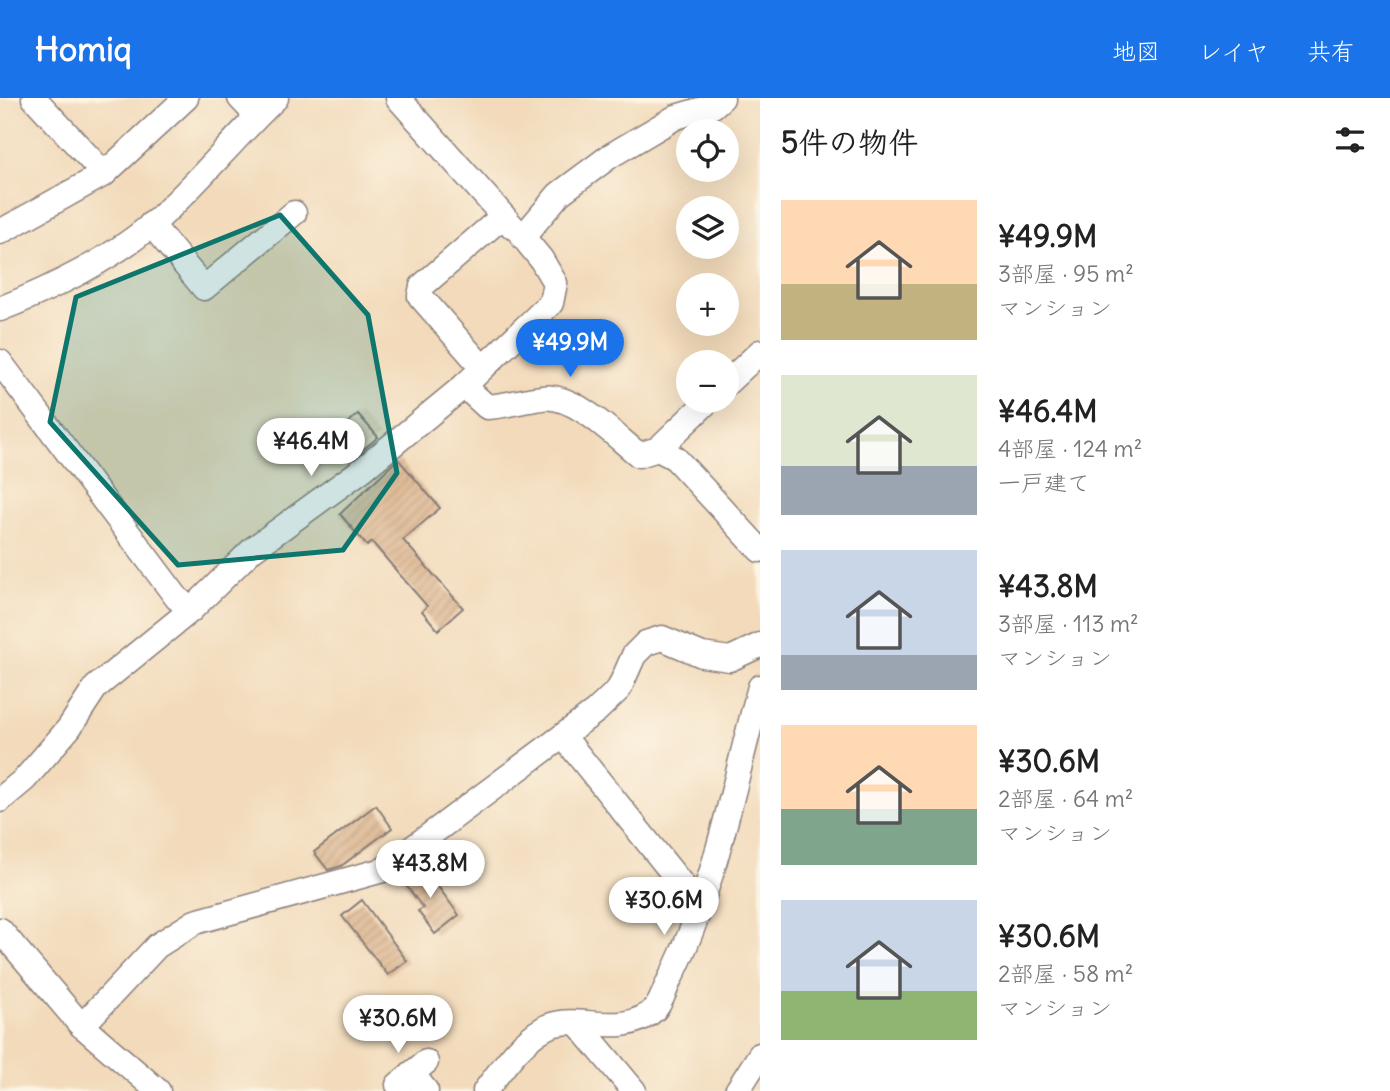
<!DOCTYPE html>
<html lang="ja">
<head>
<meta charset="utf-8">
<style>
	:root { --surface:#fff; --page:#f2f2f2; --text:#222; --muted:#767676; --accent:#1a73e8 }
	body { margin:0; font-family:Delius,"Klee One",sans-serif; background:var(--page); color:var(--text); height:100vh; display:flex; flex-direction:column; font-size:26px; white-space:nowrap }
	* { box-sizing:border-box; margin:0 }
	p { font-size:23px; color:var(--muted) }
	.icon { flex:none; width:38px; height:38px; fill:none; stroke:currentColor; stroke-width:2; stroke-linecap:round; stroke-linejoin:round }
	.map { position:relative; flex:1; overflow:hidden }
	.side { display:flex; flex-direction:column; background:var(--surface); width:630px }
	.side>* { flex:none }
	.buttons { position:absolute; left:676px; top:21px; display:grid; gap:14px }
	.buttons a { display:grid; place-items:center; width:63px; height:63px; border-radius:50%; background:var(--surface); box-shadow:0 7px 28px #0002; font-size:35px }
	.price { position:absolute; translate:-50% -60px; padding:0 16px; border-radius:24px; background:#fff; color:#222; font-size:23px; line-height:46px; filter:drop-shadow(0 2px 4px #0008) }
	.price::after { content:''; position:absolute; left:50%; top:42px; width:21px; height:16px; margin-left:-10px; background:inherit; clip-path:polygon(0 0,100% 0,50% 100%) }
	.price.active { background:var(--accent); color:#fff }
	ul { padding:0; list-style:none }
	li { display:flex; align-items:center; gap:21px; height:175px; padding:0 21px }
	li span { display:grid; place-items:center; flex:none; width:196px; height:140px; border-radius:0px; color:#555 }
	li>.icon { margin-inline-start:auto }
	span .icon { width:84px; height:84px; fill:#fffc; stroke-width:1 }
	li b { font-size:30px }
	h2 { display:flex; justify-content:space-between; align-items:center; height:84px; padding:0 21px; font-size:30px }
	header { display:flex; align-items:center; gap:42px; box-sizing:border-box; height:98px; padding:0 35px; background:var(--accent); color:#fff }
	header strong { font-size:33px }
	nav { display:flex; gap:38px; margin-inline-start:auto; font-size:24px }
	main { display:flex; flex:1; min-height:0 }
	.map>svg:first-child { display:block }
	.building { fill:url(#building-hatch) }
	.lines { fill:none; stroke-linecap:round; stroke-linejoin:round }
	.minor-casing { stroke:#8a7e7a; stroke-width:27 }
	.minor { stroke:#fff; stroke-width:24 }
	.marked { fill:#0f766e; fill-opacity:0.2; stroke:#0f766e; stroke-width:5; stroke-linejoin:round }
</style>
</head>
<body>
<header>
<strong>Homiq</strong>
<nav><a>地図</a><a>レイヤ</a><a>共有</a></nav>
</header>
<main>
<div class="map">
<svg width="760" height="993" viewBox="0 0 760 993">
	<defs>
		<pattern id="building-hatch" width="6" height="6" patternUnits="userSpaceOnUse" patternTransform="scale(1.75)"><rect width="6" height="6" fill="#dcb58f"/><path d="M-1 1l2-2M0 6l6-6M5 7l2-2" fill="none" stroke="#bc9b7c"/></pattern>
	</defs>
	<rect width="100%" height="100%" fill="#fcf5e5"/>
	<filter id="ink" filterUnits="userSpaceOnUse"><feTurbulence type="fractalNoise" baseFrequency=".0143" numOctaves="2"/><feDisplacementMap in="SourceGraphic" scale="14" xChannelSelector="R" yChannelSelector="G"/><feConvolveMatrix kernelMatrix="1 2 1 2 8 2 1 2 1" color-interpolation-filters="sRGB"/></filter>
	<filter id="wash" filterUnits="userSpaceOnUse"><feTurbulence type="fractalNoise" baseFrequency=".00686" numOctaves="4" result="noise"/><feDisplacementMap in="SourceGraphic" scale="28" xChannelSelector="R" yChannelSelector="G"/><feGaussianBlur stdDeviation="1.57" result="paint"/><feColorMatrix in="noise" values="0 0 0 0 0 0 0 0 0 0 0 0 0 0 0 0 0 1.4 0 .05"/><feComposite in="paint" operator="in"/></filter>
	<g filter="url(#wash)">
		<rect width="100%" height="100%" fill="#f2daba"/>
		<g id="blocks">
			<g class="building">
				<polygon points="358,316 378,339 353,360 334,337"/>
				<polygon points="398,361 440,410 403,442 463,510 438,532 422,513 427,508 400,477 372,444 367,448 340,416"/>
				<polygon points="376,707 392,730 341,768 328,772 314,754"/>
				<polygon points="422,767 459,817 435,836 418,813 423,810 402,782"/>
				<polygon points="362,802 407,863 388,877 342,818"/>
			</g>
		</g>
	</g>
	<g filter="url(#ink)">
		<use href="#blocks" fill-opacity="0" stroke="#8a7e7a" stroke-width="2"/>
		<g class="lines">
			<g class="minor-casing">
				<g id="minor">
					<polyline points="34,0 104,76"/>
					<polyline points="240,0 257,18"/>
					<polyline points="398,0 513,129"/>
					<polyline points="151,126 204,190 294,115"/>
					<polyline points="0,134 104,76 186,0"/>
					<path d="M0 211C51 191 116 159 157 122 199 84 235 39 276 0"/>
					<polyline points="0,264 177,500 191,512"/>
					<polyline points="482,269 420,198 422,188 503,118"/>
					<polyline points="726,286 760,254"/>
					<path d="M464 288 487 309C506 308 523 302 542 300 574 295 615 338 639 357L658 351 708 303"/>
					<polyline points="658,351 675,360 760,452"/>
					<polyline points="563,638 699,808"/>
					<polyline points="0,702 25,681 69,630 96,589 191,512 253,451 363,371 464,288 551,205 555,185 541,161 523,139 559,96 610,58 676,19 713,8 722,0"/>
					<polyline points="0,832 79,925 158,993"/>
					<polyline points="579,927 634,993"/>
					<polyline points="82,928 157,848 195,824 383,772 596,613 619,591 634,557 646,545 662,540 702,557 730,561 760,547"/>
					<polyline points="412,975 426,993"/>
					<polyline points="398,987 426,964"/>
					<path d="M485 993C501 972 520 944 543 931 573 912 622 943 655 911 661 905 665 891 669 883 715 793 733 686 760 589"/>
					<polyline points="737,993 760,957"/>
				</g>
			</g>
			<use href="#minor" class="minor"/>
		</g>
	</g>
	<path class="marked" d="M280 117 368 217 397 375 343 452 178 467 50 324 76 199Z"/>
</svg>
<div class="buttons">
<a><svg class="icon" aria-label="locate" viewBox="0 0 24 24"><circle cx="12" cy="12" r="6"/><path d="M12 2v4M12 18v4M2 12h4M18 12h4"/></svg></a>
<a><svg class="icon" aria-label="layers" viewBox="0 0 24 24"><path d="M12 4l9 5-9 5-9-5zM3 14l9 5 9-5"/></svg></a>
<a>+</a>
<a>−</a>
</div>
<b class="price active" style="left:570px;top:281px">¥49.9M</b>
<b class="price" style="left:311px;top:380px">¥46.4M</b>
<b class="price" style="left:430px;top:802px">¥43.8M</b>
<b class="price" style="left:664px;top:839px">¥30.6M</b>
<b class="price" style="left:398px;top:957px">¥30.6M</b>
</div>
<section class="side">
<h2>5件の物件<svg class="icon" aria-label="filters" viewBox="0 0 24 24"><path d="M4 7h16M4 17h16"/><circle cx="9" cy="7" r="2"/><circle cx="15" cy="17" r="2"/></svg></h2>
<ul>
<li><span style="background:linear-gradient(#ffd9b3 60%,#c2b280 0)"><svg class="icon" aria-label="home" viewBox="0 0 24 24"><path d="M3 11l9-7 9 7M6 9v11h12V9"/></svg></span><div><b>¥49.9M</b><p>3部屋 · 95 m²</p><p>マンション</p></div></li>
<li><span style="background:linear-gradient(#dfe7d0 65%,#9aa5b1 0)"><svg class="icon" aria-label="home" viewBox="0 0 24 24"><path d="M3 11l9-7 9 7M6 9v11h12V9"/></svg></span><div><b>¥46.4M</b><p>4部屋 · 124 m²</p><p>一戸建て</p></div></li>
<li><span style="background:linear-gradient(#c9d6e8 75%,#9aa5b1 0)"><svg class="icon" aria-label="home" viewBox="0 0 24 24"><path d="M3 11l9-7 9 7M6 9v11h12V9"/></svg></span><div><b>¥43.8M</b><p>3部屋 · 113 m²</p><p>マンション</p></div></li>
<li><span style="background:linear-gradient(#ffd9b3 60%,#7fa58c 0)"><svg class="icon" aria-label="home" viewBox="0 0 24 24"><path d="M3 11l9-7 9 7M6 9v11h12V9"/></svg></span><div><b>¥30.6M</b><p>2部屋 · 64 m²</p><p>マンション</p></div></li>
<li><span style="background:linear-gradient(#c9d6e8 65%,#8fb573 0)"><svg class="icon" aria-label="home" viewBox="0 0 24 24"><path d="M3 11l9-7 9 7M6 9v11h12V9"/></svg></span><div><b>¥30.6M</b><p>2部屋 · 58 m²</p><p>マンション</p></div></li>
</ul>
</section>
</main>
</body>
</html>
